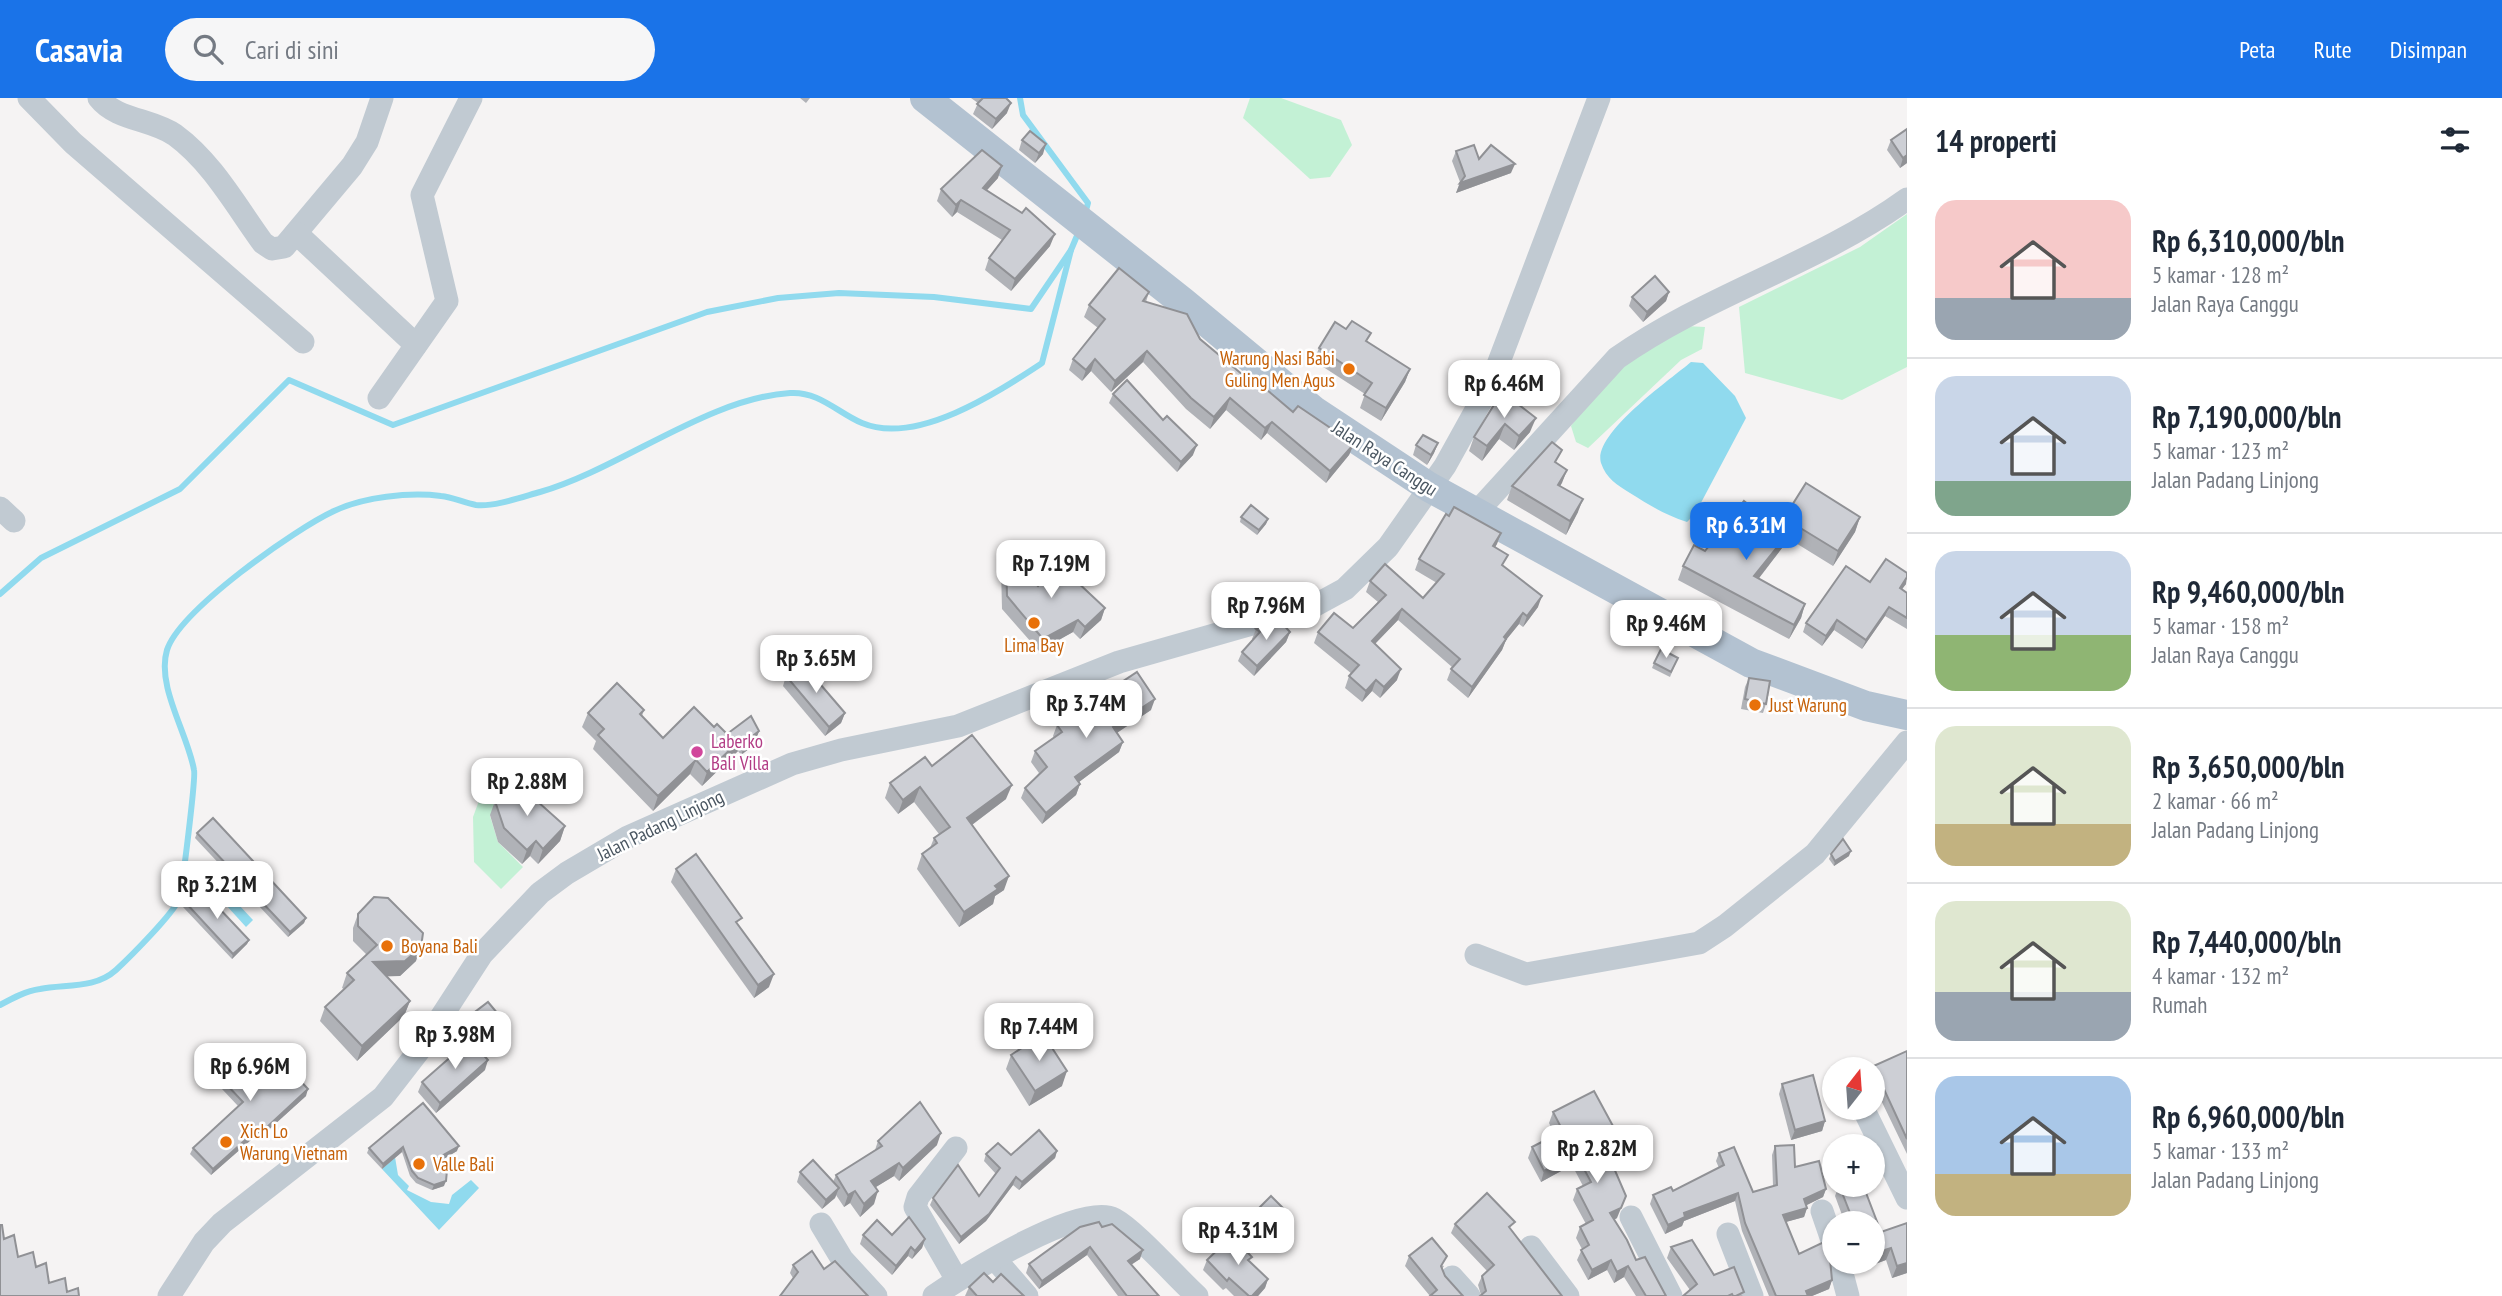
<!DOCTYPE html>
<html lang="id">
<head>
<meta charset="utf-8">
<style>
	:root { --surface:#fff; --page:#f6f6f7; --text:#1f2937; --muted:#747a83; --line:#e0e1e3; --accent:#1a73e8 }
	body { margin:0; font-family:"PT Sans Narrow",sans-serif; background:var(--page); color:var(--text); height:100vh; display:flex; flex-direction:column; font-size:26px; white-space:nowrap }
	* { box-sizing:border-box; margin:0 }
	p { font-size:23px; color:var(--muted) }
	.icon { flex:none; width:38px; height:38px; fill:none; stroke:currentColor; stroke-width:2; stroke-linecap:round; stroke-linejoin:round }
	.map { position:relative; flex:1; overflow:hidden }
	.sheet { display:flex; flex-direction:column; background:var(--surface); width:595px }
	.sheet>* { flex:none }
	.needle { width:46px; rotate:17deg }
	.fabs { position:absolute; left:1822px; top:959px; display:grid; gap:14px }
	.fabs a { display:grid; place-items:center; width:63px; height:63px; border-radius:50%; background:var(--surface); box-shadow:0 2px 5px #0004; font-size:35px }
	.price { position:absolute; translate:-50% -60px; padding:0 16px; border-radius:14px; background:#fff; color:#222; font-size:23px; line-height:46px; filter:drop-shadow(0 2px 4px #0008) }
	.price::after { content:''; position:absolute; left:50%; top:42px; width:21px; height:16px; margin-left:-10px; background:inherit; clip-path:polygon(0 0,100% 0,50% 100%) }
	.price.active { background:var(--accent); color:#fff }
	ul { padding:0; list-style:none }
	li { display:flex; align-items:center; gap:21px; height:175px; padding:0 28px }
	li+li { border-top:2px solid var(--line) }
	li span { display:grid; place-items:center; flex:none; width:196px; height:140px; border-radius:21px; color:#555 }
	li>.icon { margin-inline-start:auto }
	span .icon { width:84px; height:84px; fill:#fffc; stroke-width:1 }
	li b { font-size:30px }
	h2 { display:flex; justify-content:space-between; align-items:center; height:84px; padding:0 28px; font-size:30px }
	header { display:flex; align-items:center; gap:42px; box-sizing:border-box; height:98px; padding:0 35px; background:var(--accent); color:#fff }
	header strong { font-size:33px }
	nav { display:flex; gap:38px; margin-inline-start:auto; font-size:24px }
	.search { width:490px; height:63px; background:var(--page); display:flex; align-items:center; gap:18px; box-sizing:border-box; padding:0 24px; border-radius:38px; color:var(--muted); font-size:26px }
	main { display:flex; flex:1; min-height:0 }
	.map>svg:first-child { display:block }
	.green { fill:#c3f1d5 }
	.water { fill:#90daee }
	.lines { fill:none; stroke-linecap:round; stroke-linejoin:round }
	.stream { stroke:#90daee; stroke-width:6 }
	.minor { stroke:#c1cad2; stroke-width:23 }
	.major { stroke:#b3c2d1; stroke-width:30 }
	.wall { fill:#b0b2b7 }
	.shaded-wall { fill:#909195 }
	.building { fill:#cdcfd5; stroke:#909195; stroke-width:2 }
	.food-dot { fill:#e8710a; stroke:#fff; stroke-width:2.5 }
	.hotel-dot { fill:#d1479c; stroke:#fff; stroke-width:2.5 }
	.labels { text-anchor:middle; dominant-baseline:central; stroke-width:5; stroke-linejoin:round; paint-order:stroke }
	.food-label { font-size:19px; fill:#c56008; stroke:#fff; text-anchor:start }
	.street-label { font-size:19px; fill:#4a5661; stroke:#fff }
	.hotel-label { font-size:19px; fill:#b23c85; stroke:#fff; text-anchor:start }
</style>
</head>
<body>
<header>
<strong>Casavia</strong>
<div class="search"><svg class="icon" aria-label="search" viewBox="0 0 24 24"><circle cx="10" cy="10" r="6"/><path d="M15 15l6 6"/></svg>Cari di sini</div>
<nav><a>Peta</a><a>Rute</a><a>Disimpan</a></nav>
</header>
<main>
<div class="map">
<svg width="1907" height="1198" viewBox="0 0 1907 1198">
	<rect width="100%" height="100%" fill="#f5f3f3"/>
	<g class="green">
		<polygon points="1250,0 1281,0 1341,22 1352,47 1330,79 1310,81 1243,20"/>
		<polygon points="1907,116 1907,269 1842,302 1745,275 1739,209 1860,149"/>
		<path d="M1686 228 1705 229 1702 251 1681 262 1588 350 1576 344 1571 328C1609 277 1630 258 1686 228Z"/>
		<polygon points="487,681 508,695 490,718 498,744 523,769 501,791 474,764 473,719"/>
	</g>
	<g class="water">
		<path d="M1691 264 1703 265 1735 298 1746 320 1695 416 1687 424C1665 417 1649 407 1630 395 1617 387 1606 380 1601 365 1592 336 1671 281 1691 264Z"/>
		<polygon points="223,790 253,822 246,829 216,796"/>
		<polygon points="395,1059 398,1077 409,1088 407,1092 431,1104 449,1106 452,1097 471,1082 479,1090 439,1132 382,1071"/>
	</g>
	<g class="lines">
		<g class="stream">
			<polyline points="1020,0 1023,17 1088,105 1085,116"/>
			<polyline points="0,496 41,460 180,391 289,282 393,327 707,214 778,200 839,195 934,199 1031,211 1071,152 1079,133"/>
			<path d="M0 907C13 900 26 893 40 891 66 886 95 891 116 872 129 860 174 815 179 801 182 793 196 679 194 672 188 636 156 588 167 552 180 512 295 431 334 413 363 399 409 394 441 398 453 399 464 405 476 407 494 409 522 399 540 394 620 371 708 300 790 295 819 293 838 315 862 325 917 348 998 294 1042 265L1071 152"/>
		</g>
		<g class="minor">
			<polyline points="29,0 73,45 303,244"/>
			<path d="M99 0C116 22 152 21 175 37 212 64 236 108 263 145L272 151 284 149 352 68 367 44 382 0"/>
			<polyline points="296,135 416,247"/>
			<polyline points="379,300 447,203 422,97 471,0"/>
			<polyline points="0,410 14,423"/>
			<path d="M1475 416 1617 260C1708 196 1817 166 1907 101"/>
			<polyline points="1476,857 1526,876 1699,845 1725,828 1815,756 1907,644"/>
			<polyline points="1863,1010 1907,1100"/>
			<polyline points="956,1050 918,1099 915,1109 957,1182"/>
			<polyline points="1822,1113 1834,1148"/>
			<polyline points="1631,1119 1671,1198"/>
			<polyline points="821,1126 842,1161 876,1198"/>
			<polyline points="1728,1136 1752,1198"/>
			<polyline points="1531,1149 1568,1198"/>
			<polyline points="995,1161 1027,1198"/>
			<polyline points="1839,1164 1848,1198"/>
			<polyline points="1452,1179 1469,1198"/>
			<polyline points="169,1198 204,1144 222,1125 383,999 421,950 482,856 540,795 567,775 628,739 792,666 841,652 958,628 1119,564 1312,509 1345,491 1388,449 1445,368 1491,285 1599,0"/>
			<path d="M934 1198C964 1177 1082 1103 1114 1121 1136 1133 1176 1179 1197 1198"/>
		</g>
		<polyline class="major" points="925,0 1184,205 1314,313 1429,389 1751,565 1866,608 1907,617"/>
	</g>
	<g class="wall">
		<polygon points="800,0 810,0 806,5"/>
		<polygon points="971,0 1006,0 1007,15 992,31 973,16 978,5"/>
		<polygon points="1022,42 1043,56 1035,65 1019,52"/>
		<polygon points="1891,42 1907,65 1900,70 1887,52"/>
		<polygon points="1456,53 1511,75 1456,95 1460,84 1452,63"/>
		<polygon points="998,80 986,93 1050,148 1011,193 985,172 989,160 1002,142 957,114 952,119 937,103 941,91"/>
		<polygon points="1149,194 1146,204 1200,241 1250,283 1293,314 1354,346 1349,357 1326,385 1267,335 1261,342 1226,312 1210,331 1186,311 1143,264 1111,294 1091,273 1082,283 1069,272 1073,261 1098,230 1084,219 1089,207"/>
		<polygon points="1669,194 1666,203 1643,224 1629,208 1632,199"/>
		<polygon points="1367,244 1410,271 1405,284 1381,323 1360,310 1365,296 1314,263 1319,250"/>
		<polygon points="1502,294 1530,334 1514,352 1499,341 1482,363 1469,353 1474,339"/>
		<polygon points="1113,296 1163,322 1193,357 1177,374 1109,305"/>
		<polygon points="1438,345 1434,355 1427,367 1413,357 1416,347"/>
		<polygon points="1557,366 1567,372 1560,388 1578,414 1566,437 1507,402 1512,388"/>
		<polygon points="1449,418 1501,435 1495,450 1503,468 1538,509 1523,529 1519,526 1506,542 1502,552 1468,600 1447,582 1452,569 1398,522 1375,546 1397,582 1380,600 1372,593 1362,604 1345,590 1349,578 1352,576 1314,545 1318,534 1353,530 1378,504 1366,494 1370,483 1423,500 1437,485 1415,472 1419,461"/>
		<polygon points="1241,419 1268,421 1266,426 1257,437 1240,424"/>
		<polygon points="1860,419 1855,434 1833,468 1786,439 1782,450 1758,480 1805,506 1801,520 1789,541 1678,482 1683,468 1705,453 1780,431 1784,420"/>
		<polygon points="1006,457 1038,488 1105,510 1101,522 1080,541 1073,534 1039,553 1002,511 1001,469"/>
		<polygon points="1870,484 1906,486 1902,491 1907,495 1907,531 1885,518 1862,551 1834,532 1822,548 1803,534 1806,525"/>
		<polygon points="1256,531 1290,534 1286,544 1254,578 1238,563 1242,554 1253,541 1252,541"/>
		<polygon points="1678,560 1670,579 1652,570 1654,565"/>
		<polygon points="786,578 845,615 841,625 825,638 783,588"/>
		<polygon points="1749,580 1766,606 1763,615 1741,611 1745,589"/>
		<polygon points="644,612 642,618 663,640 714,629 727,636 759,633 754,647 741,657 738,653 702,688 690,676 653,713 593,651 596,643 582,629 588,615"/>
		<polygon points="1151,612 1117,635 1123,644 1119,654 1079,684 1080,686 1076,697 1042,726 1021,700 1025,690 1039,675 1031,664 1035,653 1054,640 1053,638 1057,627"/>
		<polygon points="932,668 1006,701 972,727 1004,792 995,798 993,806 959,829 917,771 922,756 930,750 934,740 939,736 914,704 898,716 885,700 890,685"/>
		<polygon points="526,698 565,728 560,743 538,766 530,758 522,766 498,744 490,717 495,703"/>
		<polygon points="197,735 306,820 304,825 288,839 195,740"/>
		<polygon points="1831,756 1849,758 1834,768 1829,761"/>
		<polygon points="676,771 739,828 769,889 754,900 671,784"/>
		<polygon points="185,804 249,842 247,846 232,861 183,809"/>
		<polygon points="358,816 416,863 400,878 386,878 410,903 404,918 357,963 320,923 325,909 344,891 342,890 347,875 367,857 353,843 353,830"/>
		<polygon points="467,920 508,928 504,938 483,955 464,930"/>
		<polygon points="1907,953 1907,1056 1879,998 1872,1000 1872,971"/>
		<polygon points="1011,957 1062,988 1029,1008 1006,971"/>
		<polygon points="209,968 246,975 306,998 264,1036 261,1033 211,1077 190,1056 193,1050 238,1008 206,974"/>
		<polygon points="485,972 436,1015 418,994 422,984"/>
		<polygon points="1782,986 1825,1023 1822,1033 1791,1042 1779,996"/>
		<polygon points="423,1005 457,1053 440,1063 444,1088 432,1092 416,1085 410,1078 402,1054 382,1071 367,1055 369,1050"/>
		<polygon points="1553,1014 1626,1052 1622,1063 1613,1068 1617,1120 1614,1122 1636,1162 1666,1198 1636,1198 1624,1179 1614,1185 1607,1172 1588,1182 1577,1162 1582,1151 1576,1140 1580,1129 1586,1126 1573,1102 1577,1091 1583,1088 1572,1067 1541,1084 1528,1060 1532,1049 1555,1037 1549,1025"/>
		<polygon points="878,1043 937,1047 899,1083 894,1078 876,1089 874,1106 860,1119 850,1105 844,1109 836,1097 835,1100 822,1111 797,1084 800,1074 833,1084 836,1077 875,1052"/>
		<polygon points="1775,1048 1795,1069 1826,1091 1823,1099 1806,1107 1807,1110 1804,1119 1785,1124 1799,1156 1832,1182 1829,1191 1812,1198 1769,1198 1742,1133 1735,1103 1684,1123 1682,1128 1665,1136 1650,1106 1653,1097 1673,1093 1719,1070 1716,1063 1719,1055 1753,1094 1773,1088 1772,1057"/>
		<polygon points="1057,1053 1055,1060 1019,1092 1013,1087 986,1123 959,1146 930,1107 933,1100 979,1098 996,1076 984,1063 986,1056 1011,1057"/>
		<polygon points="1839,1087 1881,1134 1907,1125 1907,1175 1892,1180 1886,1162 1856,1173 1852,1164 1872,1164 1872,1125 1845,1125 1835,1098"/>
		<polygon points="1284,1111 1281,1121 1261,1140 1248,1127 1252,1117"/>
		<polygon points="1455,1126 1511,1133 1560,1197 1481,1197 1478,1187 1482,1178 1487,1173 1451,1135"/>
		<polygon points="1102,1129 1140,1161 1131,1166 1159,1198 1118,1198 1087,1157 1039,1191 1026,1175 1029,1166"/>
		<polygon points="863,1137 892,1137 925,1141 922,1150 912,1161 908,1158 892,1177 860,1146"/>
		<polygon points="1671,1149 1714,1177 1743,1198 1683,1198 1690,1192 1667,1160"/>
		<polygon points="1409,1158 1444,1168 1442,1171 1445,1178 1463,1198 1430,1198 1405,1168"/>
		<polygon points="1207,1162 1250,1164 1268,1181 1265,1190 1258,1198 1234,1198 1226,1190 1223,1192 1203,1172"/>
		<polygon points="793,1167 824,1171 793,1180 790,1175"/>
		<polygon points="993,1184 1024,1198 965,1198 969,1189"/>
	</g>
	<g class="shaded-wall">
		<polygon points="1011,5 1007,15 992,31 996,21"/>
		<polygon points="1046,46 1043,56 1035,65 1039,55"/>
		<polygon points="1907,57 1907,65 1900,70 1903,60"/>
		<polygon points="1515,66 1511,75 1456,95 1460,85"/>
		<polygon points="1002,68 998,80 978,102 983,90"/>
		<polygon points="961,102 957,114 952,119 956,107"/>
		<polygon points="1055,136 1050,148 1011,193 1015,181"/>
		<polygon points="1669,194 1666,203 1643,224 1647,214"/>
		<polygon points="1147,253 1143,264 1111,294 1115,283"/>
		<polygon points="1095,261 1091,273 1082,283 1086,272"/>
		<polygon points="1410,271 1405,284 1381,323 1386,310"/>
		<polygon points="1230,300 1226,312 1210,331 1214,319"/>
		<polygon points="1536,320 1530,334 1514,352 1519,338"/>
		<polygon points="1272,324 1267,335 1261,342 1265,330"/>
		<polygon points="1505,326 1499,341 1482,363 1487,348"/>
		<polygon points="1438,345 1434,355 1427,367 1431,357"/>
		<polygon points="1354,346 1349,357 1326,385 1330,373"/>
		<polygon points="1197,347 1193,357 1177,374 1181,364"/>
		<polygon points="1567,372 1562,385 1553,400 1558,387"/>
		<polygon points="1583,401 1578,414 1566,437 1570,423"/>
		<polygon points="1860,419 1855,434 1833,468 1838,453"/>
		<polygon points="1268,421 1266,426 1257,437 1259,432"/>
		<polygon points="1501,435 1497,446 1489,459 1493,448"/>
		<polygon points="1787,437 1782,450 1750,492 1754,478"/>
		<polygon points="1907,479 1906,486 1896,499 1900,490"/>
		<polygon points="1542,498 1538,509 1523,529 1527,518"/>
		<polygon points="1805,506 1801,520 1789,541 1794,527"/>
		<polygon points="1889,509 1885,518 1862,551 1866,542"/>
		<polygon points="1105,510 1101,522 1080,541 1085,529"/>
		<polygon points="1402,511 1398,522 1367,554 1372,543"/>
		<polygon points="1523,515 1519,526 1506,542 1502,552 1468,600 1472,589 1504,539"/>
		<polygon points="1078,522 1073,534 1039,553 1043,541"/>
		<polygon points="1837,522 1834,532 1822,548 1826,538"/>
		<polygon points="1290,534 1286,544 1254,578 1257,568"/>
		<polygon points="1401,571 1397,582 1380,600 1384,589"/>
		<polygon points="1376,582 1372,593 1362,604 1366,593"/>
		<polygon points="1155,601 1151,612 1109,640 1113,629"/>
		<polygon points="845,615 841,625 825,638 829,629"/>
		<polygon points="759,633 754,647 741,657 746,643"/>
		<polygon points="743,639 738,653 702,688 707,674"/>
		<polygon points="1123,644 1119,654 1071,690 1075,679"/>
		<polygon points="696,662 690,676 653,713 658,698"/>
		<polygon points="1080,686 1076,697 1042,726 1046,715"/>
		<polygon points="1012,687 1006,701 961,735 967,720"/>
		<polygon points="920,689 914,704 898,716 903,702"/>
		<polygon points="565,728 560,743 538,766 543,751"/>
		<polygon points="536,743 530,758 522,766 527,752"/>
		<polygon points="1851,753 1849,758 1834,768 1835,763"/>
		<polygon points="1009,778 1004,792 995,798 993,806 959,829 964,814 995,788"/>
		<polygon points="306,820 304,825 288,839 290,834"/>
		<polygon points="249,842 247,846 232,861 233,856"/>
		<polygon points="421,849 416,863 400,878 367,879 373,864"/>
		<polygon points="774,876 769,889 754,900 758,887"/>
		<polygon points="410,903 404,918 357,963 362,948"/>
		<polygon points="508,928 504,938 483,955 487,945"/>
		<polygon points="488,962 485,972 436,1015 440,1005"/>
		<polygon points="1067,973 1062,988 1029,1008 1035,993"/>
		<polygon points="1883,989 1879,998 1873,1001 1877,992"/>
		<polygon points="308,991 306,998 264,1036 266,1030"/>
		<polygon points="1825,1023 1822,1033 1791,1042 1795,1032"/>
		<polygon points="263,1026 261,1033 211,1077 213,1071"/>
		<polygon points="941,1035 937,1047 899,1083 903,1070"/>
		<polygon points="459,1048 457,1053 437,1065 438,1060"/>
		<polygon points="403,1049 402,1054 382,1071 383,1066"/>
		<polygon points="1626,1052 1622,1063 1606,1072 1610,1061"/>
		<polygon points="1057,1053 1055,1060 1019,1092 1022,1084"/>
		<polygon points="1576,1056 1572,1067 1541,1084 1544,1073"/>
		<polygon points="899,1065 894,1078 866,1095 871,1083"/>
		<polygon points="1016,1079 1013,1087 986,1123 959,1146 961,1139"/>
		<polygon points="446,1083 444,1088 432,1092 434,1087"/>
		<polygon points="839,1090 835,1100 822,1111 826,1102"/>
		<polygon points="1826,1091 1823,1099 1801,1110 1804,1101"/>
		<polygon points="855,1093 850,1105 844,1109 848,1097"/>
		<polygon points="878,1093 874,1106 860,1119 864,1106"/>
		<polygon points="1738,1095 1735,1103 1684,1123 1682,1128 1665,1136 1668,1127 1684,1115"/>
		<polygon points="1626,1098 1617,1120 1606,1126 1610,1115"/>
		<polygon points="1807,1110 1804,1119 1779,1126 1783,1117"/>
		<polygon points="1284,1111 1281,1121 1261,1140 1265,1130"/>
		<polygon points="925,1141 922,1150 912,1161 915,1153"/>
		<polygon points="911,1149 908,1158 892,1177 896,1168"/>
		<polygon points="1090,1149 1087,1157 1039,1191 1042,1183"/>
		<polygon points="1891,1150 1886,1162 1856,1173 1859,1164 1872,1164 1872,1156"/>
		<polygon points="1143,1152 1140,1161 1125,1171 1128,1163"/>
		<polygon points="1611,1162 1607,1172 1588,1182 1592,1172"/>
		<polygon points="1907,1165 1907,1175 1892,1180 1897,1168"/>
		<polygon points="1628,1168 1624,1179 1614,1185 1617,1174"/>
		<polygon points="1268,1181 1265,1190 1258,1198 1252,1198"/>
		<polygon points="1832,1182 1829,1191 1812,1198 1804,1198 1806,1193"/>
	</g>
	<g class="building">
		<polygon points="983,0 1006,0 1011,5 996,21 977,6"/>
		<polygon points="1907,31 1907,57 1903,60 1891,42"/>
		<polygon points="1030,33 1046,46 1039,55 1022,42"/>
		<polygon points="1474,47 1479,61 1491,47 1515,66 1460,85 1465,78 1456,53"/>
		<polygon points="982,52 1002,68 983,90 1022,115 1026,110 1055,136 1015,181 989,160 1010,132 961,102 956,107 941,91"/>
		<polygon points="1119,170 1149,194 1143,203 1187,216 1200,241 1250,283 1253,280 1293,314 1298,308 1354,346 1330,373 1272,324 1265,330 1230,300 1214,319 1191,300 1147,253 1115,283 1095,261 1086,272 1073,261 1105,221 1089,207"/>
		<polygon points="1655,178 1669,194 1647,214 1632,199"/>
		<polygon points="1352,223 1371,235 1366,243 1410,271 1386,310 1364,297 1372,285 1319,250 1335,224 1346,231"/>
		<polygon points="1127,282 1163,322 1167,318 1197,347 1181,364 1113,296"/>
		<polygon points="1502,294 1536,320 1519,338 1505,326 1487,348 1474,339"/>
		<polygon points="1423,337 1438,345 1431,357 1416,347"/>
		<polygon points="1552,344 1562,352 1555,364 1567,372 1558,387 1583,401 1570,423 1512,388"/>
		<polygon points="1806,385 1860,419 1838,453 1784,420"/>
		<polygon points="1744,403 1787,437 1754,478 1805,506 1794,527 1683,468 1694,447 1705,453"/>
		<polygon points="1251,407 1268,421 1259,432 1241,419"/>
		<polygon points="1454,409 1501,435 1493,448 1508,457 1502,467 1542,498 1527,518 1523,515 1504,539 1506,541 1472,589 1451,571 1460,561 1402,511 1372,543 1401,571 1384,589 1376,582 1366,593 1349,578 1359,567 1318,534 1334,515 1353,530 1386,497 1370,483 1385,466 1423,500 1444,476 1419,461 1446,416 1449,418"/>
		<polygon points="1006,457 1038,488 1058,466 1105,510 1085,529 1078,522 1043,541 1007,498"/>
		<polygon points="1886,461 1907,475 1907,479 1900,490 1907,495 1907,520 1889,509 1866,542 1837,522 1826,538 1806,525 1846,468 1870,484"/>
		<polygon points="1281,524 1290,534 1257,568 1242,554 1260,534 1256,531"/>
		<polygon points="1661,551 1678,560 1671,574 1654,565"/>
		<polygon points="802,565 845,615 829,629 786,578"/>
		<polygon points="1137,574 1155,601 1113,629 1123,644 1075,679 1080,686 1046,715 1025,690 1047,669 1035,653 1062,634 1057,627"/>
		<polygon points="1749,580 1770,583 1766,606 1745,601"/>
		<polygon points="617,585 644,612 640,616 663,640 694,609 714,629 717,626 727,636 751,618 759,633 746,643 743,639 707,674 696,662 658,698 598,637 604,631 588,615"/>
		<polygon points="972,637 1012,687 967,720 1009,778 995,788 998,791 964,814 922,756 937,745 934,740 950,729 920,689 903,702 890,685 925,659 932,668"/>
		<polygon points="510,684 526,698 528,695 565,728 543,751 536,743 527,752 504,730 495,703"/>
		<polygon points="213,720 306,820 290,834 197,735"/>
		<polygon points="1843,741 1851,753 1835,763 1831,756"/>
		<polygon points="696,756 742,820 736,824 774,876 758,887 676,771"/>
		<polygon points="200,790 249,842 233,856 185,804"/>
		<polygon points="374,799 388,800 423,835 421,849 405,863 373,864 410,903 362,948 325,909 354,882 347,875 377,847 358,828 358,816"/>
		<polygon points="488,904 508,928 487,945 467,920"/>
		<polygon points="1043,936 1067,973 1035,993 1011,957"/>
		<polygon points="470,942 488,962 440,1005 422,984"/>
		<polygon points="272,952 308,991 266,1030 263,1026 213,1071 193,1050 243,1004 209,968 225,953 246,975"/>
		<polygon points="1907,953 1907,1041 1883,989 1877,992 1872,989 1872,971 1867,971"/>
		<polygon points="1813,977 1825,1023 1795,1032 1782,986"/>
		<polygon points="1594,993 1626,1052 1610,1061 1626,1098 1621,1110 1610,1115 1627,1142 1636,1162 1645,1159 1666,1198 1646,1198 1628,1168 1617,1174 1611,1162 1592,1172 1581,1152 1589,1147 1580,1129 1593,1122 1577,1091 1591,1084 1576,1056 1544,1073 1532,1049 1563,1033 1553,1014"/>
		<polygon points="920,1004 941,1035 903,1070 899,1065 871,1083 878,1093 864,1106 855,1093 848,1097 836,1077 882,1048 878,1043"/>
		<polygon points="423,1005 459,1048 438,1060 447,1072 446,1083 434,1087 418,1080 412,1073 403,1049 383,1066 369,1050"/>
		<polygon points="1039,1032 1057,1053 1022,1084 1016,1079 989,1116 961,1139 933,1100 958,1067 979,1098 1000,1070 986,1056 998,1045 1011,1057"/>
		<polygon points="1794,1047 1795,1069 1819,1063 1826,1091 1804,1101 1807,1110 1783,1117 1799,1156 1824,1144 1829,1151 1832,1182 1806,1193 1808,1198 1776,1198 1745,1125 1738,1095 1684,1115 1685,1119 1668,1127 1653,1097 1671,1089 1673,1093 1724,1067 1719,1055 1734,1049 1753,1094 1777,1087 1775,1048"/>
		<polygon points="813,1062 839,1090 826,1102 800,1074"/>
		<polygon points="1839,1087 1863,1087 1881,1134 1907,1125 1907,1165 1897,1168 1891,1150 1872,1156 1872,1125 1854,1125"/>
		<polygon points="1487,1095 1515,1124 1509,1129 1562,1198 1480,1198 1486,1193 1482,1178 1494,1167 1455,1126"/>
		<polygon points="1271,1098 1284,1111 1265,1130 1252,1117"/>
		<polygon points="909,1119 925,1141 915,1153 911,1149 896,1168 863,1137 877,1122 892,1137"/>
		<polygon points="1099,1124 1102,1129 1112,1126 1143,1152 1128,1163 1159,1198 1127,1198 1090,1149 1042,1183 1029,1166 1080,1129"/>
		<polygon points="0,1127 2,1127 4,1141 14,1137 18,1159 33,1154 36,1169 46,1165 49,1185 65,1180 67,1194 78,1190 79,1198 0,1198"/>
		<polygon points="1232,1138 1252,1159 1248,1162 1268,1181 1252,1198 1249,1198 1229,1180 1227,1183 1207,1162"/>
		<polygon points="1432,1140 1447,1158 1441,1168 1445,1178 1463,1198 1430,1198 1437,1192 1409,1158"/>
		<polygon points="1692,1142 1714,1177 1734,1169 1744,1194 1736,1198 1733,1198 1732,1196 1728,1198 1683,1198 1697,1186 1671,1149"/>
		<polygon points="812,1153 824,1171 835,1163 868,1198 780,1198 798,1174 793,1167"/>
		<polygon points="984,1175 993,1184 1001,1176 1024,1198 977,1198 969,1189"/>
	</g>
	<g class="food-dot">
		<circle cx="1349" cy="271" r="7"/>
		<circle cx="1034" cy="525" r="7"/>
		<circle cx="1755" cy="607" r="7"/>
		<circle cx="387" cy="848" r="7"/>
		<circle cx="226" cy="1044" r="7"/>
		<circle cx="419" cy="1066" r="7"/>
	</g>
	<circle class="hotel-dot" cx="697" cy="654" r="7"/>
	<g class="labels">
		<g class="food-label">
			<text x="1335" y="260" text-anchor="end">Warung Nasi Babi<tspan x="1335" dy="22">Guling Men Agus</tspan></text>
			<text x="1034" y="547" text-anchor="middle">Lima Bay</text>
			<text x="1769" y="607">Just Warung</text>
			<text x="401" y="848">Boyana Bali</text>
			<text x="240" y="1033">Xich Lo<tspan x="240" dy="22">Warung Vietnam</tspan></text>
			<text x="433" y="1066">Valle Bali</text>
		</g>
		<g class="street-label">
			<text transform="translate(1385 360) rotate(33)">Jalan Raya Canggu</text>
			<text transform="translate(660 727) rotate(-26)">Jalan Padang Linjong</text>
		</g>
		<g class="hotel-label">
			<text x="711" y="643">Laberko<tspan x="711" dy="22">Bali Villa</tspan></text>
		</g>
	</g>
</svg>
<div class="fabs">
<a><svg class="needle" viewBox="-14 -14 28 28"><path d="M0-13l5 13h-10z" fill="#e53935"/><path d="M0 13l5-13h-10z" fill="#747a83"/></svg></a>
<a>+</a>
<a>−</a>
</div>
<b class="price" style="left:1504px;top:322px">Rp 6.46M</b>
<b class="price active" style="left:1746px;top:464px">Rp 6.31M</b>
<b class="price" style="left:1051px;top:502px">Rp 7.19M</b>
<b class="price" style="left:1266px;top:544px">Rp 7.96M</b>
<b class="price" style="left:1666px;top:562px">Rp 9.46M</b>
<b class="price" style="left:816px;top:597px">Rp 3.65M</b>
<b class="price" style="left:1086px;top:642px">Rp 3.74M</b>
<b class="price" style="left:527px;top:720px">Rp 2.88M</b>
<b class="price" style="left:217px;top:823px">Rp 3.21M</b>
<b class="price" style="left:1039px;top:965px">Rp 7.44M</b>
<b class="price" style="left:455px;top:973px">Rp 3.98M</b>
<b class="price" style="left:250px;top:1005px">Rp 6.96M</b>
<b class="price" style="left:1597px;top:1087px">Rp 2.82M</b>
<b class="price" style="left:1238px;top:1169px">Rp 4.31M</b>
</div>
<section class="sheet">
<h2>14 properti<svg class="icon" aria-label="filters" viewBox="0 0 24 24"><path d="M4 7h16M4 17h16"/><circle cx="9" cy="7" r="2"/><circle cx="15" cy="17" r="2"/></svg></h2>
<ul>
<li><span style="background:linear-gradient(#f6c9c9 70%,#9aa5b1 0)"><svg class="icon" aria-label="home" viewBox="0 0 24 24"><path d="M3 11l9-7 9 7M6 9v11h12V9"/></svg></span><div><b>Rp 6,310,000/bln</b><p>5 kamar · 128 m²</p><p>Jalan Raya Canggu</p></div></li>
<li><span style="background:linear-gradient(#c9d6e8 75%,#7fa58c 0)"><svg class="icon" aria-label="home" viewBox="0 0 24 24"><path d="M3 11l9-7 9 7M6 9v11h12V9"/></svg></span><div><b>Rp 7,190,000/bln</b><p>5 kamar · 123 m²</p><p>Jalan Padang Linjong</p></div></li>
<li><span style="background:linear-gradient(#c9d6e8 60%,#8fb573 0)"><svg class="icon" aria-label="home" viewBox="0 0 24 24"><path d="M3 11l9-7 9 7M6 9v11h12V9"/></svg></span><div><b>Rp 9,460,000/bln</b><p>5 kamar · 158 m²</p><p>Jalan Raya Canggu</p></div></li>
<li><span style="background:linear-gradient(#dfe7d0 70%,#c2b280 0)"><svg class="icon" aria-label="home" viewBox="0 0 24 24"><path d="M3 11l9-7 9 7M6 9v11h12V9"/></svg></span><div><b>Rp 3,650,000/bln</b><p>2 kamar · 66 m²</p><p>Jalan Padang Linjong</p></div></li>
<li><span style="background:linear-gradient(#dfe7d0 65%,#9aa5b1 0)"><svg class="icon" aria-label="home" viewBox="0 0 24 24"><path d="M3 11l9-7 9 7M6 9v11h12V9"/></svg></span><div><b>Rp 7,440,000/bln</b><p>4 kamar · 132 m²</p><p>Rumah</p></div></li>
<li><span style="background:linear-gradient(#a9c7e8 70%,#c2b280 0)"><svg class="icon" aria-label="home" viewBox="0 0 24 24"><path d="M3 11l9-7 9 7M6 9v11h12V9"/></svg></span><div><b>Rp 6,960,000/bln</b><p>5 kamar · 133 m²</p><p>Jalan Padang Linjong</p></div></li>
</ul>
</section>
</main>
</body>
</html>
